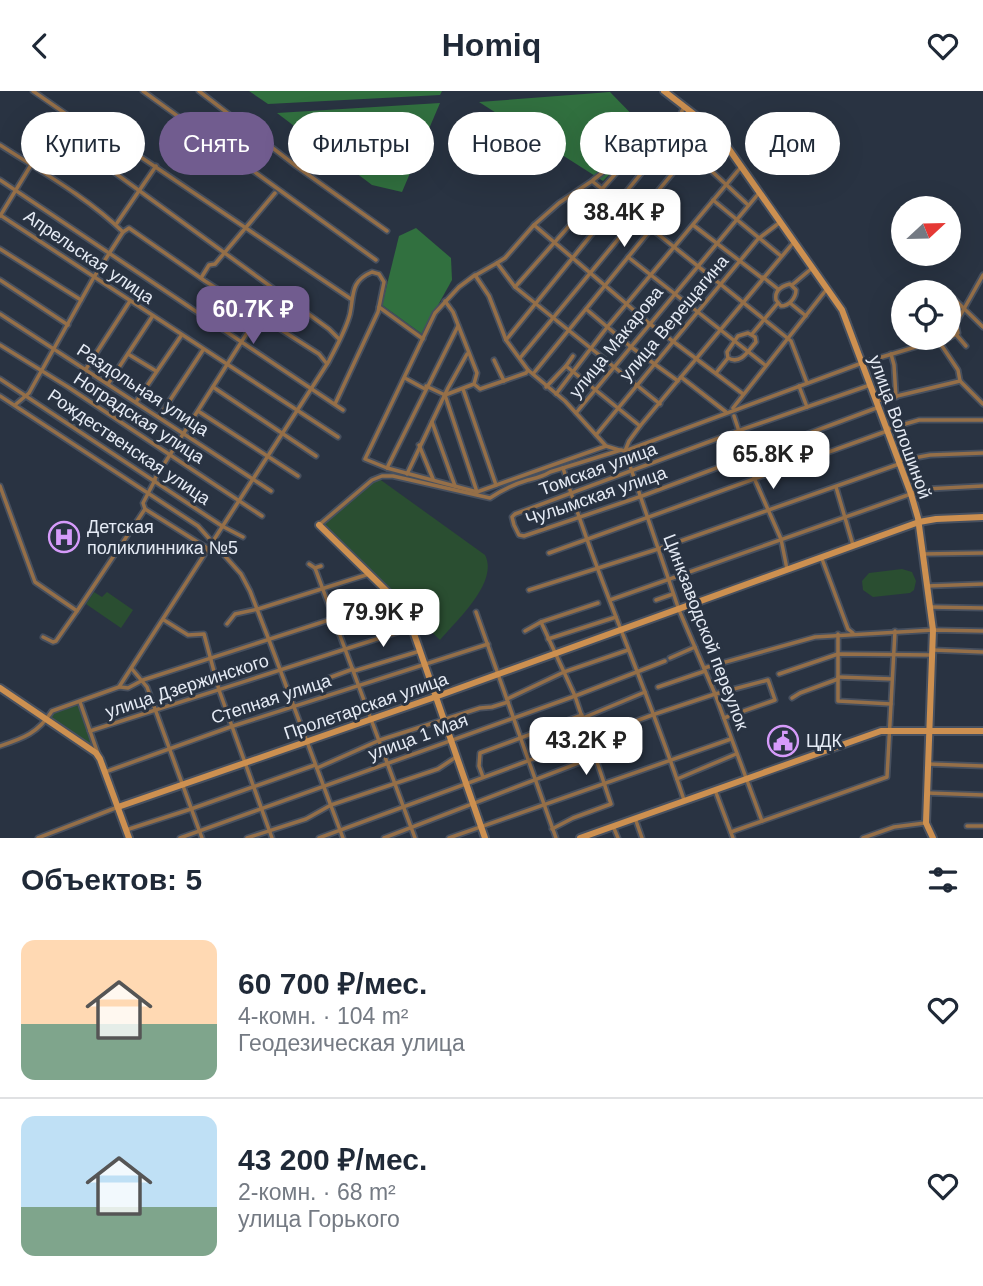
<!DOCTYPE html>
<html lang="ru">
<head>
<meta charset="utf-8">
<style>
	:root { --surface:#fff; --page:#f6f6f7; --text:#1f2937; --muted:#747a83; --line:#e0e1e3; --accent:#715c8f }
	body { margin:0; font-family:Arial,sans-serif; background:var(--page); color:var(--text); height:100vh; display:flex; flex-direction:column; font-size:26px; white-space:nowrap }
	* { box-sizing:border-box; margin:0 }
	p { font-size:23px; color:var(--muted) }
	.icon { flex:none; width:38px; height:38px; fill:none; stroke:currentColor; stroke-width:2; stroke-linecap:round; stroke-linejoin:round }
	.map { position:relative; height:747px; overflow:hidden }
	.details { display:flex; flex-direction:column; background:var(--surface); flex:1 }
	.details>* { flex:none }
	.banner { position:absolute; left:21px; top:21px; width:942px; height:63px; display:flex; gap:14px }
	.needle { width:46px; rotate:68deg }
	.controls { position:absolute; left:891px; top:105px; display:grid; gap:14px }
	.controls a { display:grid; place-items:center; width:70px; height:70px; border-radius:50%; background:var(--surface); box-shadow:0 7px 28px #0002; font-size:35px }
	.price { position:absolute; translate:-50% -60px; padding:0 16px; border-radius:14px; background:#fff; color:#222; font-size:23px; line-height:46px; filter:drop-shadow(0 2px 4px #0008) }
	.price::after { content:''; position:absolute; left:50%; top:42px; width:21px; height:16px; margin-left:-10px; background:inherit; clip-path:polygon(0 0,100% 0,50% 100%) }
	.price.current { background:var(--accent); color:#fff }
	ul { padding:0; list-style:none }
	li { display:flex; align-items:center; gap:21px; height:175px; padding:0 21px }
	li+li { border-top:2px solid var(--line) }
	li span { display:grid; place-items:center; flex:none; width:196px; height:140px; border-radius:14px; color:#555 }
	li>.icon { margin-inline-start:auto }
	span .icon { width:84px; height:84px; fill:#fffc; stroke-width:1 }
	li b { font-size:30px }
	h2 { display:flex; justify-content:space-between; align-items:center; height:84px; padding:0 21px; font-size:30px }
	.chip { padding:0 24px; border-radius:32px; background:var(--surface); box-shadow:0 7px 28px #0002; font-size:24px; line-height:63px }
	.chip.current { background:var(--accent); color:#fff }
	header { display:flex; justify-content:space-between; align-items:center; height:91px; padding:0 21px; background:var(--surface); font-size:32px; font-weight:700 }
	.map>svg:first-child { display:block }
	.green { fill:#2a4e31 }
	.forest { fill:#31703f }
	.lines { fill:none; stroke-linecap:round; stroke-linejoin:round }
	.street-casing { stroke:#47505f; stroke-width:7 }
	.secondary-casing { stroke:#47505f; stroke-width:10 }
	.street { stroke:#956f48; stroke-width:3.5 }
	.secondary { stroke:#cd9050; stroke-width:6 }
	.labels { text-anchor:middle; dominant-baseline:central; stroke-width:6; stroke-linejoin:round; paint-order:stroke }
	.street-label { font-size:18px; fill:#e5ebf5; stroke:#293342 }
	.poi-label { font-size:18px; fill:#e5ebf5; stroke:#293342; text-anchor:start }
</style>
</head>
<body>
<header><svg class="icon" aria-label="back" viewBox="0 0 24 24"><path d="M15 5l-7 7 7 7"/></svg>Homiq<svg class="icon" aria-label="heart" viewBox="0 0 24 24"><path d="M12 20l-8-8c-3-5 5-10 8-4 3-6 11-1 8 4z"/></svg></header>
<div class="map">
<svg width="983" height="747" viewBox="0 0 983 747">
	<rect width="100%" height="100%" fill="#293342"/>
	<g class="green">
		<path d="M378 387 485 464C499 491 457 529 440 549L322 434Z"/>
		<polygon points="902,478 912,481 916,490 914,499 910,502 873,506 863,499 862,490 869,482"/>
		<polygon points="94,501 102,506 107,501 133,519 121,537 86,513"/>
		<polygon points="76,613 81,620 93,656 50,626 53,621"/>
	</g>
	<g class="forest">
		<polygon points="249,0 442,0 440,4 268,13"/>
		<polygon points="610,1 650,42 603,90 479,11"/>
		<polygon points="440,12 402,101 372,94 277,22"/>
		<polygon points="416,137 451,167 452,189 422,243 382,214 399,145"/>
	</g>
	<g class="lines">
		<g class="street-casing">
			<g id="street">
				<polyline points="33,0 79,32"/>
				<polyline points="143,0 376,169"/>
				<polyline points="199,0 296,75 387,140"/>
				<polyline points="83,27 351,208"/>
				<polyline points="67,47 329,238 339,248"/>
				<path d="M0 54C42 81 88 107 123 141L129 137 205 190 319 263 327 273"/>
				<polyline points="687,63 704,73 747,113"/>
				<polyline points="0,89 343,319"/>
				<polyline points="593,89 649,45 673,35"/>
				<polyline points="713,109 781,165"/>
				<polyline points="0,124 338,346"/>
				<polyline points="0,125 31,74"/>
				<polyline points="117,132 156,75"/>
				<polyline points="534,134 559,112 592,90 791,250 807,292"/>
				<polyline points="693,134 762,187"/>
				<polyline points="0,158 81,209"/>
				<polyline points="628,166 765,274"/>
				<polyline points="497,172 505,167 534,134 650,233 743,303"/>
				<polyline points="476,184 497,172 515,196 660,313"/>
				<polyline points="763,186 778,198"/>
				<polyline points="201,187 209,174 215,173 275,102"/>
				<polyline points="0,189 68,234"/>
				<path d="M790 193 796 199C796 207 789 215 781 215L776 209C774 199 782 195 790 193Z"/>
				<polyline points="792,194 811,178"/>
				<polyline points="515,196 617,81"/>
				<polyline points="948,202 983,236"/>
				<polyline points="790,212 806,225"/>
				<polyline points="379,216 423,248"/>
				<polyline points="586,218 631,256 678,290"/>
				<polyline points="0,223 271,400"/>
				<polyline points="948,234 966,255"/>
				<polyline points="752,243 778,212"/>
				<polyline points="506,249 665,53 684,16"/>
				<polyline points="940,252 958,279 960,290"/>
				<polyline points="0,254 68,296 262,425"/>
				<polyline points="128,263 156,280"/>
				<polyline points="891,263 894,274 896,306"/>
				<polyline points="520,267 710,37"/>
				<polyline points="494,269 504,290"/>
				<polyline points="566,275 573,265"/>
				<polyline points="86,278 130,210"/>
				<path d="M716 282 728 267C741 274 748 260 756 251L755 246 748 242 738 245 727 261 728 267"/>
				<polyline points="533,283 651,138"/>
				<polyline points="681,286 726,321"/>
				<polyline points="405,287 425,298"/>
				<polyline points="0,288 222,435 243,446"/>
				<polyline points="960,290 983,313"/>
				<polyline points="108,293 152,226"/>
				<polyline points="474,293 480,298 526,282 528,279"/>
				<polyline points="870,294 738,340 515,423 512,426 514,434 519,444 524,445 642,405 879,316"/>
				<polyline points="426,295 445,304 474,293 477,282 453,221 445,210"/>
				<polyline points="799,295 807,316"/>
				<polyline points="213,296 316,365"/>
				<polyline points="546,296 566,275 640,335"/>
				<polyline points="463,298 496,394"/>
				<polyline points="556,303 608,235 741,76"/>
				<polyline points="445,304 477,401"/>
				<polyline points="0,305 198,435 241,483 250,500 269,549 343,747"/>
				<polyline points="876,310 960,290"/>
				<polyline points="136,311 181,245"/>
				<polyline points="15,314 29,302 94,186 123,141"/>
				<polyline points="733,317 826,199"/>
				<polyline points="198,320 298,385"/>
				<polyline points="576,322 759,102"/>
				<polyline points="734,325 755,389 781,448 787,478"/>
				<polyline points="159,326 203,259"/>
				<polyline points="432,331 455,395"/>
				<polyline points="887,338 919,329 983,329"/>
				<polyline points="596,344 758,148 779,132"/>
				<polyline points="419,354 433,388"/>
				<polyline points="606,355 477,401 387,377 365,368 435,222 459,196 475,184 489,205 506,249 528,279 565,310 606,355 619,359"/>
				<polyline points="898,370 930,364 983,362"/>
				<polyline points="387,377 458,235"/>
				<path d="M563 377C598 490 647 597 684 709"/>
				<polyline points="407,383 448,297 467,263"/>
				<polyline points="154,389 259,223"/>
				<polyline points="0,395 35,491 77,520 145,418 207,457"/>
				<polyline points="836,396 853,454"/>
				<polyline points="145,418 143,412 155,389"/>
				<path d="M319 434 372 389 382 385H393L490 407C502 399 514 393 528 389 536 387 542 386 550 381L621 359 625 360 862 272 932 251H942L958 242 956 232 983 184"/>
				<polyline points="549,462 887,340"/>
				<polyline points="923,463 983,462"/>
				<polyline points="822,468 848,538 853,542"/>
				<polyline points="309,473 315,477"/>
				<polyline points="321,475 315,477 415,747"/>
				<polyline points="927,495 983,493"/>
				<polyline points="529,499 658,458 899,373"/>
				<polyline points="610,509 925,398 983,395"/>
				<polyline points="656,509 673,503"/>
				<polyline points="930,516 983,517"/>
				<polyline points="476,521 556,747"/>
				<polyline points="164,529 188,544 204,543 219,599 272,747"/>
				<polyline points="541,531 575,605 611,713 573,727 552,738"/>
				<polyline points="227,533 235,523 258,518 369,483"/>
				<polyline points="525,540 541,531 598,512"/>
				<polyline points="838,543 838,610 891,613"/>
				<polyline points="43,546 53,551 56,550 77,520"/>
				<polyline points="548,548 616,526"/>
				<polyline points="933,559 983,561"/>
				<polyline points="670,567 695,556"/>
				<polyline points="704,577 815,546 933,539 983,540"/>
				<polyline points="132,578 147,596 202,747"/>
				<polyline points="354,580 420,560"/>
				<polyline points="779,583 838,563 931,564"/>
				<polyline points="838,586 892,588"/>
				<polyline points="120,596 128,597 143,589 394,508"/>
				<polyline points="658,596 705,580"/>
				<polyline points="288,602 353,578"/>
				<polyline points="792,607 800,602 838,588"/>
				<polyline points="507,608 564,581 628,559"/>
				<polyline points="80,611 98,663"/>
				<polyline points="583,627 645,601"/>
				<polyline points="90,640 411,537"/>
				<path d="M0 655C24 647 38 642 52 620L119 596 329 270C336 256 346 239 350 223 354 204 350 190 372 181L379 183 384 191 378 221 335 313"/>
				<polyline points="928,673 983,675"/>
				<polyline points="317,677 380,649 480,617 492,616 508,611"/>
				<polyline points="105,681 233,635 488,553"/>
				<polyline points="483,686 479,675 480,662 582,624"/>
				<polyline points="677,688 736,663"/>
				<polyline points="715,699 733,747"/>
				<polyline points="927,702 983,704"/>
				<polyline points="635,727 642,747"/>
				<polyline points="762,730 715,603 679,519 625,360 629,350 640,335 793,152"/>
				<polyline points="613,735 618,747"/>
				<polyline points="967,735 983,735"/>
				<polyline points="126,739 191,718 315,674"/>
				<polyline points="731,741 887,686 895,540"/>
				<polyline points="38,747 118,716"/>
				<polyline points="180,747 575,605 665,570"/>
				<polyline points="247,747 306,728 331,714 438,678 456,666"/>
				<polyline points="319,747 655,623 715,603 768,589 775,609 724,627"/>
				<polyline points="384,747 594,666"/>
				<polyline points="449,747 731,648"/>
				<polyline points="863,747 894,736 925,732"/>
			</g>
		</g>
		<g class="secondary-casing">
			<g id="secondary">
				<polyline points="664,0 717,41 842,219 911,403 918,427 933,539 926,732 933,747"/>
				<polyline points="319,434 400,513 412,537 485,747"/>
				<polyline points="0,597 96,662 100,668 129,747"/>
				<polyline points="118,716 435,606 919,431 936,428 983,426"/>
				<polyline points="580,747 881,640 983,640"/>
			</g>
		</g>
		<use href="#street" class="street"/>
		<use href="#secondary" class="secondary"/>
	</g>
	<defs>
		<g id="hospital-ring" transform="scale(1.575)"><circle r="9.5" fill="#293342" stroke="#d69bfa" stroke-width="1.5"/><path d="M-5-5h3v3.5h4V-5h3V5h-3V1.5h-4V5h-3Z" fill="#d69bfa"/></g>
		<g id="civic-ring" transform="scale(1.575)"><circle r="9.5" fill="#293342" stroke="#d69bfa" stroke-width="1.5"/><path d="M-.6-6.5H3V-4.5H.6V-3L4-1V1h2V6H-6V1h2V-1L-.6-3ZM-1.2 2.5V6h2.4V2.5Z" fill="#d69bfa"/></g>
	</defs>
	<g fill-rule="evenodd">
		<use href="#hospital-ring" x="64" y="446"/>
		<use href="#civic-ring" x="783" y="650"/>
	</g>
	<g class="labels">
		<g class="street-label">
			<text transform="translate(89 166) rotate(34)">Апрельская улица</text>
			<text transform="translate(674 227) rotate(-50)">улица Верещагина</text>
			<text transform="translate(616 251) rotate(-51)">улица Макарова</text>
			<text transform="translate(143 299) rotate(33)">Раздольная улица</text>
			<text transform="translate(139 327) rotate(33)">Ноградская улица</text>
			<text transform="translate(900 336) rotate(70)">улица Волошиной</text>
			<text transform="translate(129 356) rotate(34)">Рождественская улица</text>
			<text transform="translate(598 378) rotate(-20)">Томская улица</text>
			<text transform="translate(596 405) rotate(-19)">Чулымская улица</text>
			<text transform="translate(706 541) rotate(69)">Цинкзаводской переулок</text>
			<text transform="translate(187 595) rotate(-18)">улица Дзержинского</text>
			<text transform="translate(271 608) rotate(-18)">Степная улица</text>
			<text transform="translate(366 615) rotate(-19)">Пролетарская улица</text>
			<text transform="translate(418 646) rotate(-20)">улица 1 Мая</text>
		</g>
		<g class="poi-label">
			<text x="87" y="436">Детская<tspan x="87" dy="21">поликлинника №5</tspan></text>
			<text x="806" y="650">ЦДК</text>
		</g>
	</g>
</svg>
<div class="controls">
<a><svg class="needle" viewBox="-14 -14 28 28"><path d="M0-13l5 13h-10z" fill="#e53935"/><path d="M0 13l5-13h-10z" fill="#747a83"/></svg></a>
<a><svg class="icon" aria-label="locate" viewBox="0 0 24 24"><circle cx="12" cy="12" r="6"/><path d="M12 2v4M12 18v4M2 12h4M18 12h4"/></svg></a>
</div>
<b class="price" style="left:624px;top:158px">38.4K ₽</b>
<b class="price current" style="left:253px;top:255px">60.7K ₽</b>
<b class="price" style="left:773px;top:400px">65.8K ₽</b>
<b class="price" style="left:383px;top:558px">79.9K ₽</b>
<b class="price" style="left:586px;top:686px">43.2K ₽</b>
<div class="banner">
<a class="chip">Купить</a>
<a class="chip current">Снять</a>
<a class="chip">Фильтры</a>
<a class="chip">Новое</a>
<a class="chip">Квартира</a>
<a class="chip">Дом</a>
</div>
</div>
<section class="details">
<h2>Объектов: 5<svg class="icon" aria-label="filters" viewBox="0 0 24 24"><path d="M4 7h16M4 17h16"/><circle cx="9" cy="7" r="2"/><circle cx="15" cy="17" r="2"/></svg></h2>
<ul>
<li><span style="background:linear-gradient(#ffd9b3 60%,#7fa58c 0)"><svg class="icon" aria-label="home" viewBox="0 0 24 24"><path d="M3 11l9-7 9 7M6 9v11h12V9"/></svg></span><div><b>60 700 ₽/мес.</b><p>4-комн. · 104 m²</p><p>Геодезическая улица</p></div><svg class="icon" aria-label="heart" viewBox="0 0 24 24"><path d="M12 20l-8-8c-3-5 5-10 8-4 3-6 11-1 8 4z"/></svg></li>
<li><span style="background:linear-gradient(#bfe0f5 65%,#7fa58c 0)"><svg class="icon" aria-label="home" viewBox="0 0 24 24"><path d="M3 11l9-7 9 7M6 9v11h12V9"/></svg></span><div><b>43 200 ₽/мес.</b><p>2-комн. · 68 m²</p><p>улица Горького</p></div><svg class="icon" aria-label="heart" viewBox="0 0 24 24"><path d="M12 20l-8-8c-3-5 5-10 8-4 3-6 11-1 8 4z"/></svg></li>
</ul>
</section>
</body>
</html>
